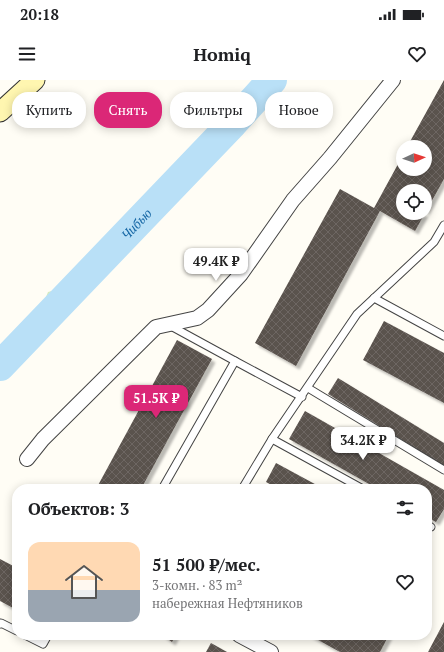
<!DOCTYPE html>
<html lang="ru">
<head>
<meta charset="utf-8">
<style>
	:root { --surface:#fff; --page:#f6f6f6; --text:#202124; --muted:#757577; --line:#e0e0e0; --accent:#db2777 }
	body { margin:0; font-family:"PT Serif",serif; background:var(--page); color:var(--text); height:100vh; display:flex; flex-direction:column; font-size:15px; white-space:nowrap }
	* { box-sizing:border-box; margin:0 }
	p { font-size:13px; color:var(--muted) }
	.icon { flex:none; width:22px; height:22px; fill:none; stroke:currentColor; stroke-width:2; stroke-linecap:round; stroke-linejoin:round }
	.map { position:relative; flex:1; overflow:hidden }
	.panel { position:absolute; left:12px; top:404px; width:420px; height:156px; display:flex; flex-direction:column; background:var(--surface); border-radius:16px; box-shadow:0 2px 10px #0003 }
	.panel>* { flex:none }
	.top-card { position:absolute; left:12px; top:12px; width:420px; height:36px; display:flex; gap:8px }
	.needle { width:26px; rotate:87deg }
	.tools { position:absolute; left:396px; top:60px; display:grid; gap:8px }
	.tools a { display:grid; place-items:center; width:36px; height:36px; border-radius:50%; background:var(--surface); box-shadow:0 2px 10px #0003; font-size:20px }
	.price { position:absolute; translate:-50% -34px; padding:0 9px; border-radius:8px; background:#fff; color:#222; font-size:13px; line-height:26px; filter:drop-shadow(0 1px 2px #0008) }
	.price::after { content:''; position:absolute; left:50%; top:24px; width:12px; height:9px; margin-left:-6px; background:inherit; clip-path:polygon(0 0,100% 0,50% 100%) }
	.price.on { background:var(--accent); color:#fff }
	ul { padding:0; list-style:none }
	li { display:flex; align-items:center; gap:12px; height:100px; padding:0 16px }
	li+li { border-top:1px solid var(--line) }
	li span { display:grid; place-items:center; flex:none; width:112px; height:80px; border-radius:12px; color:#555 }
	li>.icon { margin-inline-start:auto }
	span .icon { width:48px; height:48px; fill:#fffc; stroke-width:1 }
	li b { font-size:17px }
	h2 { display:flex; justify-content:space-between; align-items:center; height:48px; padding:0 16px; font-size:17px }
	.chip { padding:0 14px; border-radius:16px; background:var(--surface); box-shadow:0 2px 10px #0003; font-size:14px; line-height:36px }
	.chip.on { background:var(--accent); color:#fff }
	.status { display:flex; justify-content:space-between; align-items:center; height:28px; padding:0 20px; background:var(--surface); direction:ltr }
	.status svg { height:11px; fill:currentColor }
	header { display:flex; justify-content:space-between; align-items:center; height:52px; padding:0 16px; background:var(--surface); font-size:18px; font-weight:600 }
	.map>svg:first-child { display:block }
	.park { fill:#d5ebbd }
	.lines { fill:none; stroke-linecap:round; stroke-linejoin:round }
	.river { stroke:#b9e0f7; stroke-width:30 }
	.building { fill:url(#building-cross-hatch); fill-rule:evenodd; filter:url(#shadow) }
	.service-casing { stroke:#444; stroke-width:9 }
	.minor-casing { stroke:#444; stroke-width:16 }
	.secondary-casing { stroke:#333; stroke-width:21 }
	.service { stroke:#fff; stroke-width:7 }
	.minor { stroke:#fff; stroke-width:14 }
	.secondary { stroke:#fff6b0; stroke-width:19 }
	.labels { text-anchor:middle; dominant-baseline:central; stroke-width:4; stroke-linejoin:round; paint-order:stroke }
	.water-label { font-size:13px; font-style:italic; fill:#1768a6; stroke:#fff }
</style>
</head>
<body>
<div class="status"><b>20:18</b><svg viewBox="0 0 49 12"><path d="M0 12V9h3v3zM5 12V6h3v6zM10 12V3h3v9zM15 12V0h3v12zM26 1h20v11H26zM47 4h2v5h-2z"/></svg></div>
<header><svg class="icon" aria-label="menu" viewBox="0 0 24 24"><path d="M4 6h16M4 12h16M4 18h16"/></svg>Homiq<svg class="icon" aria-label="heart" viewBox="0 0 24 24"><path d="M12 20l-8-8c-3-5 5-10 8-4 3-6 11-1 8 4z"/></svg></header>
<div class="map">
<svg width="444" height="572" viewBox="0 0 444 572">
	<defs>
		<pattern id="building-cross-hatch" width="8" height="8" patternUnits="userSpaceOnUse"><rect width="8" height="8" fill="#5a524d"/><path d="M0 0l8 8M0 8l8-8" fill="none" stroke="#6d6662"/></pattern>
		<filter id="shadow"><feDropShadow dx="3.5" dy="3.5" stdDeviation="1" flood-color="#0004"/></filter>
	</defs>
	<rect width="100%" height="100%" fill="#fffdf5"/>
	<polygon class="park" points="64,208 56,226 39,235 48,212"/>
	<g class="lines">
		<path class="river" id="s1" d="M0 286 233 43 272 0"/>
	</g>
	<g class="building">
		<path d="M444 0V99L415 151 380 131 296 286 255 263 340 109 374 128 403 75V89H425V67H407ZM403 111H425V133H403Z"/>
		<polygon points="384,241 444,273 444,323 363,280"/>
		<polygon points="177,260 212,279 141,409 96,409"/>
		<polygon points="338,298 444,363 444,386 328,314"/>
		<polygon points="305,331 444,410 444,429 436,442 427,437 427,409 378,409 289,359"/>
		<polygon points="276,383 324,409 279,409 266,402"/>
		<polygon points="0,479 17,488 17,530 0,521"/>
		<polygon points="444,542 444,572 428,572"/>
		<polygon points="162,555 176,555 172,562"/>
		<polygon points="309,555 389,555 380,572 340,572"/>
		<polygon points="211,563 227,572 206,572"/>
	</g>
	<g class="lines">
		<g class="service-casing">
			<g id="service">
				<polyline points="374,218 444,256"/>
				<polyline points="169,245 235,281"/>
				<polyline points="308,308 444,390"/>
				<polyline points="272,359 363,409"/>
				<polyline points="162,409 235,281 302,317"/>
				<polyline points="242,409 272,359 357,234 434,162 444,145"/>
				<polyline points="427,444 431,447"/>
				<polyline points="0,544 1,543 17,551"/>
				<polyline points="25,555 43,564 48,555"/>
			</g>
		</g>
		<g class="minor-casing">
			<g id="minor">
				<polyline points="27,379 43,359 156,247 197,238 208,230 241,194 293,120 330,78 393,0"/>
				<polyline points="239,555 271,572"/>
			</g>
		</g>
		<g class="secondary-casing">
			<polyline id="secondary" points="0,32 35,0"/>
		</g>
		<use href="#service" class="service"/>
		<use href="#minor" class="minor"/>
		<use href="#secondary" class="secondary"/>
	</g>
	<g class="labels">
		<g class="water-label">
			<text stroke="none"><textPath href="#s1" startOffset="197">Чибью</textPath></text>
		</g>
	</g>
</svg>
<div class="tools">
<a><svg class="needle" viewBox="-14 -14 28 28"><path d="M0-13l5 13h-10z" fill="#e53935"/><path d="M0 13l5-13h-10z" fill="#757577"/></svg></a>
<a><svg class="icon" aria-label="locate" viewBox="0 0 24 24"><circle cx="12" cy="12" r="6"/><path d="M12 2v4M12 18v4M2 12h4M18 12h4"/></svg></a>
</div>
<b class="price" style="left:216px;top:202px">49.4K ₽</b>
<b class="price on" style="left:156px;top:339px">51.5K ₽</b>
<b class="price" style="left:363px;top:381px">34.2K ₽</b>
<div class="top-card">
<a class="chip">Купить</a>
<a class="chip on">Снять</a>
<a class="chip">Фильтры</a>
<a class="chip">Новое</a>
</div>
<section class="panel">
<h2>Объектов: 3<svg class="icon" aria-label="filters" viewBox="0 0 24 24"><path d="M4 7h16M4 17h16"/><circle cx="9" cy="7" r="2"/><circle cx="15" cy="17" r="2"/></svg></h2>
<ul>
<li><span style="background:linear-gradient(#ffd9b3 60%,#9aa5b1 0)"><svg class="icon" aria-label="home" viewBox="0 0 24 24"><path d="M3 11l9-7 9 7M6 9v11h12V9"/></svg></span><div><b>51 500 ₽/мес.</b><p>3-комн. · 83 m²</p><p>набережная Нефтяников</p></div><svg class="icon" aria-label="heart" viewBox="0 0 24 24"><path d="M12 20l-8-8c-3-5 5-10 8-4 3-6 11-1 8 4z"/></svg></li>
</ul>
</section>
</div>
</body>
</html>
